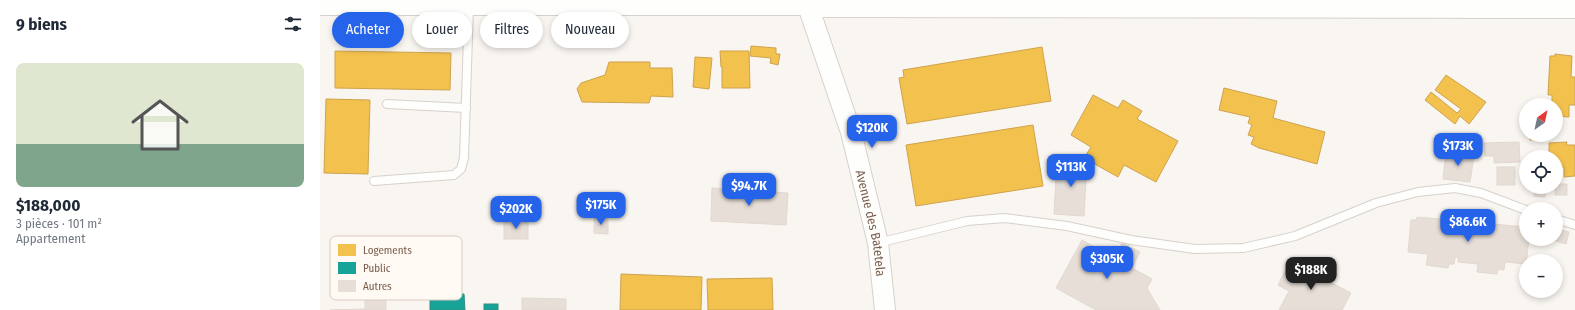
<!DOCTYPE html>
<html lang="fr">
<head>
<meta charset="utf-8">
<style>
	:root { --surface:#fff; --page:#f2f2f3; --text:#1f2937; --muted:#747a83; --accent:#2563eb }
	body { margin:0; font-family:"Fira Sans Condensed",sans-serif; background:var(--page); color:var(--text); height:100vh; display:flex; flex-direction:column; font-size:15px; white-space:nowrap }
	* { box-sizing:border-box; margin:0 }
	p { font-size:13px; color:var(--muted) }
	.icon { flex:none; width:22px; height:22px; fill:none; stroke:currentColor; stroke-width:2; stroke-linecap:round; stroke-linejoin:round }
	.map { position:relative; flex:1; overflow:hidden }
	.sheet { display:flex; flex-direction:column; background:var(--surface); width:320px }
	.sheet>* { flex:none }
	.top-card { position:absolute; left:12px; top:12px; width:380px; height:36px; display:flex; gap:8px }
	.needle { width:26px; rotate:33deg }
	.fabs { position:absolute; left:1199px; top:98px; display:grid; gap:8px }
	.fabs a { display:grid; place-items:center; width:44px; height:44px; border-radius:50%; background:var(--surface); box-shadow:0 2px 6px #0003; font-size:20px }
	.price { position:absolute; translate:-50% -34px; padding:0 9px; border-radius:8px; background:var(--accent); color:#fff; font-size:13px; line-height:26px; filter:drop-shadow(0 1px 2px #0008) }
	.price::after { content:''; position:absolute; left:50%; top:24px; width:12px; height:9px; margin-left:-6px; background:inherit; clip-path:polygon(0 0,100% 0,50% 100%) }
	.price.on { background:#222; color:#fff }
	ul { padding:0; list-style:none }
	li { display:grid; align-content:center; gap:8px; height:212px; padding:0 16px }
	li span { display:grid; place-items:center; height:124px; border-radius:8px; color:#555 }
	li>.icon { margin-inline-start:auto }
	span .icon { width:72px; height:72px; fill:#fffc; stroke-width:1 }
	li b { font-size:17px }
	h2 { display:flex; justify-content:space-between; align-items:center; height:48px; padding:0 16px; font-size:17px }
	.tag { padding:0 14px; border-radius:18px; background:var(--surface); box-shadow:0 2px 6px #0003; font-size:14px; line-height:36px }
	.tag.on { background:var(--accent); color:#fff }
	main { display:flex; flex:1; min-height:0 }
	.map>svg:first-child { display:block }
	.homes { fill:#f2c14e; stroke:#cea34e }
	.public { fill:#17a398; stroke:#358e82 }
	.building { fill:#e6ded7; stroke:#e2d8d2 }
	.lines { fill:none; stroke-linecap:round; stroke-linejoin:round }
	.service-casing { stroke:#d7d1cb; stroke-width:10 }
	.minor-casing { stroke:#d7d1cb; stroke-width:18 }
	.tertiary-casing { stroke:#d7d1cb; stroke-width:22 }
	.service { stroke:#fefefd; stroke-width:8 }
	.minor { stroke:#fefefd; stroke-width:16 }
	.tertiary { stroke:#fefefd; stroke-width:20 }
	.labels { text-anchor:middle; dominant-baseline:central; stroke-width:4; stroke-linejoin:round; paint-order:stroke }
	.street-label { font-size:13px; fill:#7a5c4d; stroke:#fffaf3 }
	.key { fill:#fffaf3; stroke:#d7cbc1; stroke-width:1 }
	.key-label { font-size:11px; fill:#7a5c4d }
</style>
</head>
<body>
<main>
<section class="sheet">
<h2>9 biens<svg class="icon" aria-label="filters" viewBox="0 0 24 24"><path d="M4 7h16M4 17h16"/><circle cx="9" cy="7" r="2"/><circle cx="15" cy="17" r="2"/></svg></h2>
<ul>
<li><span style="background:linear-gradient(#dfe7d0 65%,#7fa58c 0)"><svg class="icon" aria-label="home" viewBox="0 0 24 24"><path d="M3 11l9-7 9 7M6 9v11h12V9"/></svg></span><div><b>$188,000</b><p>3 pièces · 101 m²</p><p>Appartement</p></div></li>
</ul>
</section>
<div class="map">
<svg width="1255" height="310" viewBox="0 0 1255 310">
	<rect width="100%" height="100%" fill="#f9f5f0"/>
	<g class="homes">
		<polygon points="431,46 456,48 456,54 460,54 458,65 450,63 451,58 430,56"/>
		<polygon points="722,47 731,101 587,124 579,78 584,77 583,70"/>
		<polygon points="15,51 131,53 130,90 15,88"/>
		<polygon points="400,51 429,51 430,88 402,88 402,67 401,67"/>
		<polygon points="1235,54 1252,56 1251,77 1255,77 1255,105 1249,105 1249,117 1236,116 1236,105 1232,105 1232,95 1228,95 1230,56 1235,56"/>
		<polygon points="375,57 392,58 389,89 373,87"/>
		<polygon points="289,62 330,62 330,68 352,68 353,97 331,96 329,103 262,102 257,89 261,83 285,75"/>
		<polygon points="1126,75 1166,102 1149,124 1140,116 1135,124 1105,100 1111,92 1137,113 1141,109 1115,90"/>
		<polygon points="904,88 957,101 953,118 1005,132 997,164 939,148 931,144 934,137 928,135 932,125 928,123 930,117 899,110"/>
		<polygon points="773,95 798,108 803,100 822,111 817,119 858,141 836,182 804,165 798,177 764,158 771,147 751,135"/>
		<polygon points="6,99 50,100 48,174 4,173"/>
		<polygon points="713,125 723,186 596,206 586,145"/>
		<polygon points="1210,135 1224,135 1224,139 1210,140"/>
		<polygon points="1247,142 1246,145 1255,145 1255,176 1244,177 1244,167 1236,167 1236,157 1229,157 1229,143"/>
		<polygon points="301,274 382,277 381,310 300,310"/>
		<polygon points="452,278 453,310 388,310 387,279"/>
	</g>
	<g class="public">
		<polygon points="110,294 144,294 145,310 110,310"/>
		<rect x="164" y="304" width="14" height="6"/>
	</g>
	<g class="building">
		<polygon points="1199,142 1200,162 1174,163 1174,156 1165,156 1164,143"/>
		<polygon points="1126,152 1154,155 1150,182 1123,179"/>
		<polygon points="737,160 767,161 764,216 734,214"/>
		<rect x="1177" y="167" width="18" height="18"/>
		<polygon points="1236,184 1247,184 1247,195 1235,195"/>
		<polygon points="1214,187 1226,187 1225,197 1214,196"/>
		<polygon points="392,188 468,193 466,225 391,221"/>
		<polygon points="1097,217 1206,227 1206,239 1209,239 1206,264 1185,262 1184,270 1178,269 1177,274 1157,272 1158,264 1138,262 1138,257 1135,257 1134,264 1129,264 1128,268 1106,265 1108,254 1088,252 1091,220 1096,220"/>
		<polygon points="274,218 288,219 288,234 274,233"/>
		<rect x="184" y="222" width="24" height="17"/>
		<polygon points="1236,229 1249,232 1246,244 1229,239 1236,239"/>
		<polygon points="762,240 794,258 802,243 820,252 812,268 832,279 827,288 840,310 776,310 736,288"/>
		<polygon points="970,261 1031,293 1022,310 959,310 969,291 958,285"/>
		<polygon points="45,276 66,276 66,310 10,310 45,309"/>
		<polygon points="202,298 246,299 246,310 202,310"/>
	</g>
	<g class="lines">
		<g class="service-casing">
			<g id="service">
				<polyline points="67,104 146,108"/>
				<polyline points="54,181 134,175 141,169 144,158 149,7"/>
				<polyline points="1236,219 1255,225"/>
				<polyline points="558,243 647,221 685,218 747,226 811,240 875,249 923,248 975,236 1056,203 1098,192 1135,188 1161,193 1206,210"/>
			</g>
		</g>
		<g class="minor-casing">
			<polyline id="minor" points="0,7 489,7"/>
		</g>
		<g class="tertiary-casing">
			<g id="tertiary">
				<path id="s1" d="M486 0 531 132 558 243 565 310"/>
				<polyline points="489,7 1255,8"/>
			</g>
		</g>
		<use href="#service" class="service"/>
		<use href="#minor" class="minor"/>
		<use href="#tertiary" class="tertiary"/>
	</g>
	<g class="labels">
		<g class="street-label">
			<text stroke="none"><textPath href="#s1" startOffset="233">Avenue des Batetela</textPath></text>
		</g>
	</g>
	<rect x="10" y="236" width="132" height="64" rx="6" class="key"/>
	<rect x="18" y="244" width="18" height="12" fill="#f2c14e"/>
	<rect x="18" y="262" width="18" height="12" fill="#17a398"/>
	<rect x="18" y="280" width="18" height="12" fill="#e6ded7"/>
	<g class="key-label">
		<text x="43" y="254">Logements</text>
		<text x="43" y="272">Public</text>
		<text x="43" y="290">Autres</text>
	</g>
</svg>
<div class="fabs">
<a><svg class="needle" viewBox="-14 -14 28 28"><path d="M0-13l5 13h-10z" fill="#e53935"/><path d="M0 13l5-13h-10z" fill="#747a83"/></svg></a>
<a><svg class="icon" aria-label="locate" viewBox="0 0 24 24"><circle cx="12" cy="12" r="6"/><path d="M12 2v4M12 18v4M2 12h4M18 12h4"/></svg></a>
<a>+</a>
<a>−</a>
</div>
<b class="price" style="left:552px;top:149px">$120K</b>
<b class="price" style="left:1138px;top:167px">$173K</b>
<b class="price" style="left:751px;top:188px">$113K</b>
<b class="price" style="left:429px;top:207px">$94.7K</b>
<b class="price" style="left:281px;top:226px">$175K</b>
<b class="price" style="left:196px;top:230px">$202K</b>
<b class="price" style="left:1148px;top:243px">$86.6K</b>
<b class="price" style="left:787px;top:280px">$305K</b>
<b class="price on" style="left:991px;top:291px">$188K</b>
<div class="top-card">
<a class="tag on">Acheter</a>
<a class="tag">Louer</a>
<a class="tag">Filtres</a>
<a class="tag">Nouveau</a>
</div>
</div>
</main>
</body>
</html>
